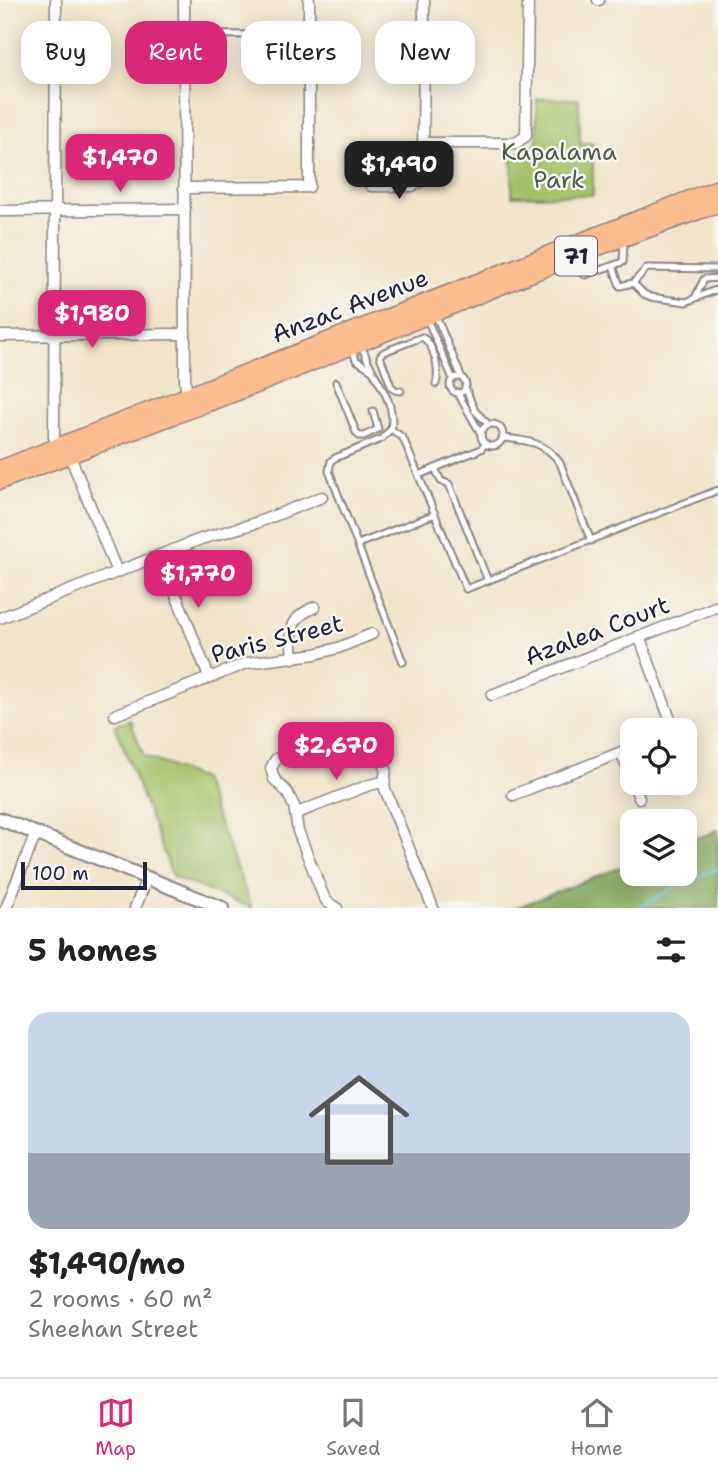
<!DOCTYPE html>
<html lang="en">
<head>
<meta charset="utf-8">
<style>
	:root { --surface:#fff; --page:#f6f6f6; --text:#222; --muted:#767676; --line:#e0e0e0; --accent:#db2777 }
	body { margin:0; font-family:"Shantell Sans",sans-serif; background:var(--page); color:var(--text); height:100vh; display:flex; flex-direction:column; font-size:26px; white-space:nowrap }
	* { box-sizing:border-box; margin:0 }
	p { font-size:23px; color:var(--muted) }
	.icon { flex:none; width:38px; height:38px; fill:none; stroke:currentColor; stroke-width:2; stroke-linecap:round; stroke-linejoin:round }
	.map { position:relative; height:908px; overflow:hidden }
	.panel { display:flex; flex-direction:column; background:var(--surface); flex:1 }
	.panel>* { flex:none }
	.top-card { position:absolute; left:21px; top:21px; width:677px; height:63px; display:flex; gap:14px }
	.fabs { position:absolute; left:620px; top:718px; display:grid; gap:14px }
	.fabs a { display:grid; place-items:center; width:77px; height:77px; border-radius:14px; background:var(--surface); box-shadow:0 4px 18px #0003; font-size:35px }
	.scale { position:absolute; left:21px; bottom:18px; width:126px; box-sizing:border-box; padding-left:7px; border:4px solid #22223b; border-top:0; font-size:19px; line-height:24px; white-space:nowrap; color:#22223b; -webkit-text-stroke:5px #f6f6f2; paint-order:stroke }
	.price { position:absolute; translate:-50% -60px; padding:0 16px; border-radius:14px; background:var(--accent); color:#fff; font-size:23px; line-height:46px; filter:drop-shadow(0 2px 4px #0008) }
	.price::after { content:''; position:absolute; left:50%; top:42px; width:21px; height:16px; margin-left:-10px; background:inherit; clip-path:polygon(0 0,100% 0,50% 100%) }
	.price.current { background:#222; color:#fff }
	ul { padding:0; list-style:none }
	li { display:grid; align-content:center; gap:14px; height:371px; padding:0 28px }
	li span { display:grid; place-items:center; height:217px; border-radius:21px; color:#555 }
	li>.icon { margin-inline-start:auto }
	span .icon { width:126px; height:126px; fill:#fffc; stroke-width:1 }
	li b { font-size:30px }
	h2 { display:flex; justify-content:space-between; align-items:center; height:84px; padding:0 28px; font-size:30px }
	.tag { padding:0 24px; border-radius:21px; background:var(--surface); box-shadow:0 4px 18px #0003; font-size:24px; line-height:63px }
	.tag.current { background:var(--accent); color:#fff }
	.menu { display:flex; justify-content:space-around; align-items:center; height:98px; border-top:2px solid var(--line); background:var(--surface); font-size:19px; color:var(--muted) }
	.menu a { display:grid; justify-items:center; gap:4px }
	.menu .current { color:var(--accent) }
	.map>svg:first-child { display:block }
	.green { fill:#a5c168; stroke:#647252; stroke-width:2 }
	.forest { fill:#84a75c; stroke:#53644c; stroke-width:2 }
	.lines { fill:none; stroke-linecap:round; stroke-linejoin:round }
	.stream { stroke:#5dc7d8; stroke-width:2.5 }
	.service-casing { stroke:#8a8382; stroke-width:9 }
	.minor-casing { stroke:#8a8382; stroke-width:13 }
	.tertiary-casing { stroke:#8a8382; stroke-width:16 }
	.trunk-casing { stroke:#8a8382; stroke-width:19 }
	.service { stroke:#fff; stroke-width:5 }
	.minor { stroke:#fff; stroke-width:10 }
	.tertiary { stroke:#fff; stroke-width:12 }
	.trunk { stroke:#fbbb8c; stroke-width:16 }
	.labels { text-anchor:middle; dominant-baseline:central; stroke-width:5; stroke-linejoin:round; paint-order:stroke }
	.shield { fill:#f6f6f2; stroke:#626272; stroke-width:2 }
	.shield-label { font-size:23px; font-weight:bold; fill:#22223b }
	.park-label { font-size:24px; fill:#505a4b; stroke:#f6f6f2 }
	.street-label { font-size:24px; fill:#22223b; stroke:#f6f6f2 }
</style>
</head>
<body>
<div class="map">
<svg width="718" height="908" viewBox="0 0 718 908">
	<rect width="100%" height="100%" fill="#f6f6f2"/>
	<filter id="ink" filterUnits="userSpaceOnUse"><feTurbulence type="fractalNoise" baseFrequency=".0143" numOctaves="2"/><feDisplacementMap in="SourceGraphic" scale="14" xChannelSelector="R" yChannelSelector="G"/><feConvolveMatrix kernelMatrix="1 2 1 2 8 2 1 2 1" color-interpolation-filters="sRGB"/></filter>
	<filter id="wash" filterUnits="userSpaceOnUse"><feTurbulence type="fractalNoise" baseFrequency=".00686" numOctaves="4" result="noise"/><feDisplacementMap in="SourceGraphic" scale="28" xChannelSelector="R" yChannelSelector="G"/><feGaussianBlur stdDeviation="1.57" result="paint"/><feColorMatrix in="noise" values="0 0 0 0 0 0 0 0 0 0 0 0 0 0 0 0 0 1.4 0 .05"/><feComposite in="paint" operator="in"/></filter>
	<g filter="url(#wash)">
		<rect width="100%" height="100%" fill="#f1e4ca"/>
		<g class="green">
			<polygon points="537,99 579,99 580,143 593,144 593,195 512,196 512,154 528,153 537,143"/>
			<polygon points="130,720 144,756 202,779 252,908 173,877 115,725"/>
		</g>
		<polygon class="forest" points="718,830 718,908 515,908 632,863 632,873 684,873 684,843"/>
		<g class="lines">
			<polyline class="stream" points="638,908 685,881 718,869"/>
		</g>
	</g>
	<g filter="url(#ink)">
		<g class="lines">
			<g class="service-casing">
				<g id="service">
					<polyline points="138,34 259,35"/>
					<polyline points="565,263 585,275 623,262 624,241"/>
					<polyline points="613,266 620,286 633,283 647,268 718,269"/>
					<polyline points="633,283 644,294 651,297 686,302 718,289"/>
					<polyline points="695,298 704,279 718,278"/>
					<polyline points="436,316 462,378"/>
					<polyline points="426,317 453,379"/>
					<path d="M361 346C365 353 367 360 371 367 380 386 396 405 391 429L381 439 335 458 331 461 329 471 403 662"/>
					<polyline points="352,348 356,360 372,370"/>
					<circle cx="458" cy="385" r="8"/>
					<polyline points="336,382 356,432 359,436 364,436 378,429 373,411"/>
					<polyline points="465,387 475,411 489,425"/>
					<path d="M401 391 395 390 391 386 380 356 384 352 422 337C434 344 440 370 436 384"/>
					<polyline points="457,392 481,434"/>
					<circle cx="492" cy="435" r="11"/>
					<polyline points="391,429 403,438 466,589 718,490"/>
					<path d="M503 438C526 440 546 442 560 463L591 541"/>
					<polyline points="435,468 441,481 449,484 488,581"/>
					<polyline points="419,475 481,449 485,444"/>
					<polyline points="358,544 435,514"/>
				</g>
			</g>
			<g class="minor-casing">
				<g id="minor">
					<polyline points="56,0 54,437 57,446 72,461 117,572"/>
					<polyline points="184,0 185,381 187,395"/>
					<polyline points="598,0 599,0"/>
					<polyline points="425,143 516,143 526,136 528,0"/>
					<polyline points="371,186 412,186 420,182 423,175 424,0"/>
					<polyline points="184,188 309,187 309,0"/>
					<polyline points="0,211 185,209"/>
					<polyline points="0,336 185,334"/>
					<polyline points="160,555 209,677"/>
					<polyline points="0,618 201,539 256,523 322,497"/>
					<polyline points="639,636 670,719 668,730"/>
					<path d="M293 658C291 632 287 619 315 607"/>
					<polyline points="492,695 718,606"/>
					<polyline points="115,715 247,663 315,654 338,648 372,634"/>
					<polyline points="621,752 632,779"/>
					<polyline points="633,782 639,798"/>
					<polyline points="513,795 632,748"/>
					<polyline points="297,813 369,785 383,782"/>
					<polyline points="6,908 36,833"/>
					<polyline points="135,908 147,878"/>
					<path d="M337 908 327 902 323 895 298 831 294 806 287 792 274 779 271 768 276 759 352 729C367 731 382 751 385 766 387 774 383 781 385 789L433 908"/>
				</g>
			</g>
			<g class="tertiary-casing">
				<polyline id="tertiary" points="0,819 222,908"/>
			</g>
			<g class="trunk-casing">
				<g id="trunk">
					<polyline points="0,469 718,188"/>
					<polyline points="0,481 261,383 587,251 718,204"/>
				</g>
			</g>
			<use href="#service" class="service"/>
			<use href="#minor" class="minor"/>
			<use href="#tertiary" class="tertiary"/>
			<use href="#trunk" class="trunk"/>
		</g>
	</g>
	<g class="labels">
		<rect class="shield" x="555" y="236.5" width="42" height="39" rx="5"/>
		<g class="shield-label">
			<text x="576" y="256">71</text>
		</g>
		<g class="park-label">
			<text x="559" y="152">Kapalama<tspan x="559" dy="28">Park</tspan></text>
		</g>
		<g class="street-label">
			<text transform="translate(350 306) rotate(-21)">Anzac Avenue</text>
			<text transform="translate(597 631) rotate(-21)">Azalea Court</text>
			<text transform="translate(277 639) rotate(-14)">Paris Street</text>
		</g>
	</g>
</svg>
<div class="fabs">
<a><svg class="icon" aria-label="locate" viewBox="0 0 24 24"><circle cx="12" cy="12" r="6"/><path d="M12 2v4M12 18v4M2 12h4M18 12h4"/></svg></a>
<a><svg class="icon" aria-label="layers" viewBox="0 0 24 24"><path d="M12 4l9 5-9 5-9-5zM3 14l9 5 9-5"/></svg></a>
</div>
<div class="scale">100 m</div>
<b class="price" style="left:120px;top:194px">$1,470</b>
<b class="price current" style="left:399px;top:201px">$1,490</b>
<b class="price" style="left:92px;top:350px">$1,980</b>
<b class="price" style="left:198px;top:610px">$1,770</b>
<b class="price" style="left:336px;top:782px">$2,670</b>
<div class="top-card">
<a class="tag">Buy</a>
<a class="tag current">Rent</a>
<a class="tag">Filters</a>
<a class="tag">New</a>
</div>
</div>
<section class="panel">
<h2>5 homes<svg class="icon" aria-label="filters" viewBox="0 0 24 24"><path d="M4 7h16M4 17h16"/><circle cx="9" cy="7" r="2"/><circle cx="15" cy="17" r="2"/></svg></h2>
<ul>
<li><span style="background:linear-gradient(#c9d6e8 65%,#9aa5b1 0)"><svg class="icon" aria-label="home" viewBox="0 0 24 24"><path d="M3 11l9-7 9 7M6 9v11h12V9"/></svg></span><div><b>$1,490/mo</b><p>2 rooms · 60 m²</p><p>Sheehan Street</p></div></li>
</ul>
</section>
<nav class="menu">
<a class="current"><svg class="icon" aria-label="map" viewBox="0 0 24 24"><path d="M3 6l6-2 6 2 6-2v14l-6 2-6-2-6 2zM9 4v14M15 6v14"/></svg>Map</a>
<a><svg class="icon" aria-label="saved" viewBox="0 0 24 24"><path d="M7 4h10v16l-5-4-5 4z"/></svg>Saved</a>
<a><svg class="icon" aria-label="home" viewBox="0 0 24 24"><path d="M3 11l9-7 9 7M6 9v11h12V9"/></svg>Home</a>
</nav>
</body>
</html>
